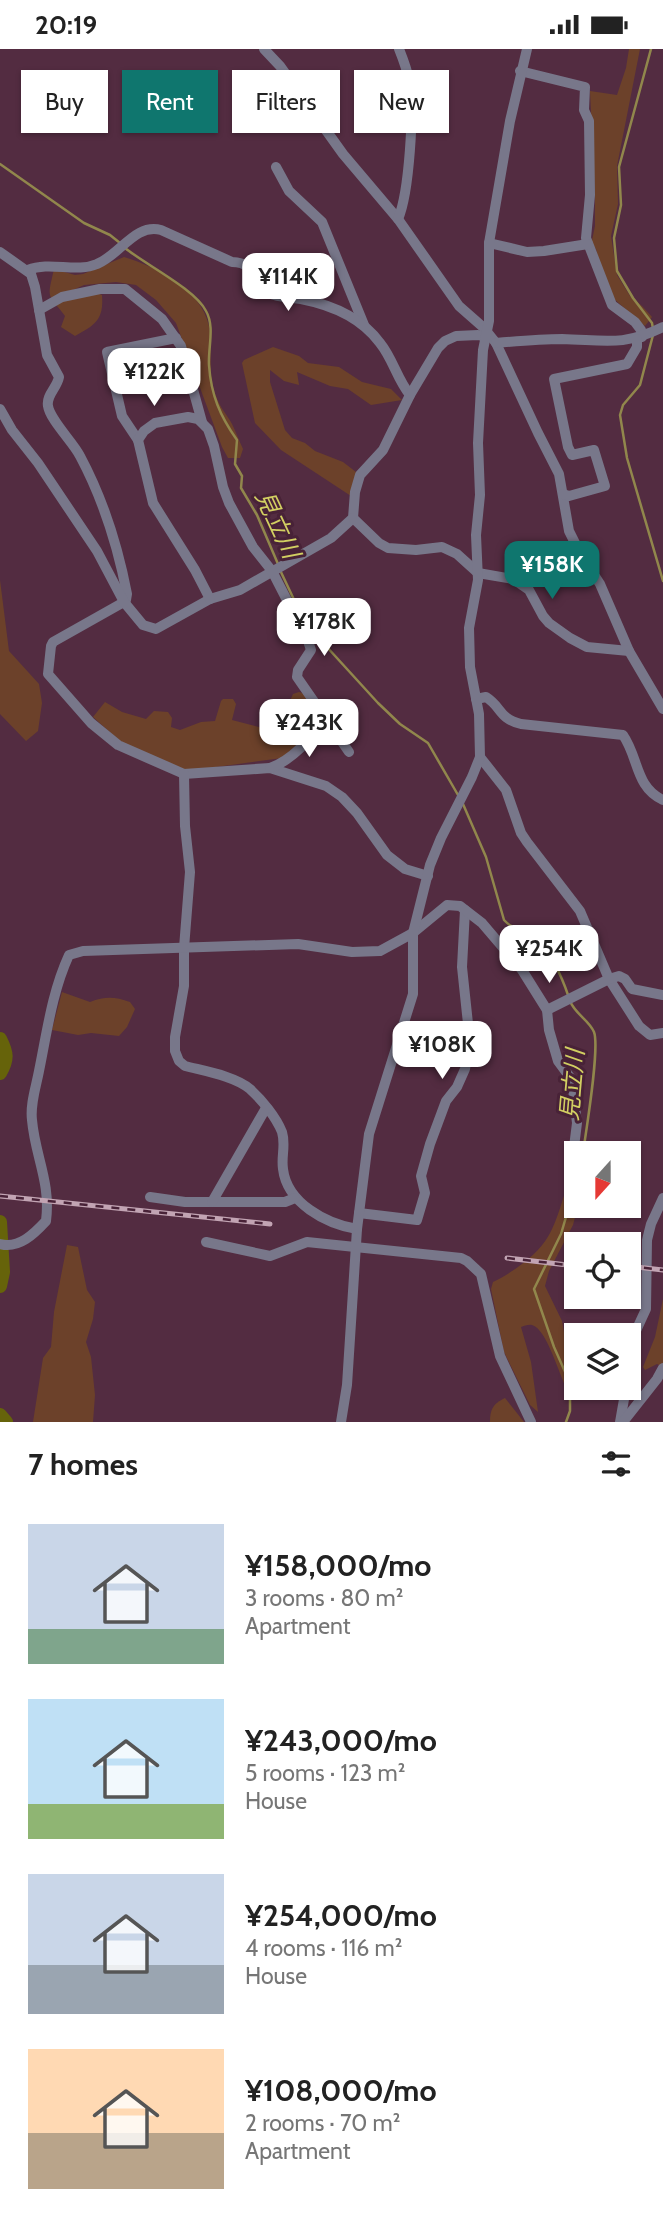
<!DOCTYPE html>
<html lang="en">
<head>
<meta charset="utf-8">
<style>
	:root { --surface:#fff; --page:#f2f2f2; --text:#222; --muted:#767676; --accent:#0f766e }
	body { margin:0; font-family:Cabin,"Noto Sans JP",sans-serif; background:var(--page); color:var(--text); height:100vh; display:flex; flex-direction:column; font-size:26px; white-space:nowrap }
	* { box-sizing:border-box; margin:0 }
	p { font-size:23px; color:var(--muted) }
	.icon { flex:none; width:38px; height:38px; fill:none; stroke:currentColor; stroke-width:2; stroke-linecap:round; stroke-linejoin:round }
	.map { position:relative; height:1373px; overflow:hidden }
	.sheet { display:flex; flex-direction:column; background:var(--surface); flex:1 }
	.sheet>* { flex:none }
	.top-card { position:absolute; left:21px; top:21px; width:621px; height:63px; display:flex; gap:14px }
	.needle { width:46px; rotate:201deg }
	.tools { position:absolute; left:564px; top:1092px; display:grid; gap:14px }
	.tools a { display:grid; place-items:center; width:77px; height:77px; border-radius:0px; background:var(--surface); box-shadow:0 2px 5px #0004; font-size:35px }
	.price { position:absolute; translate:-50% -60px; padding:0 16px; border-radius:14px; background:#fff; color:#222; font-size:23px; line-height:46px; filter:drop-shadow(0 2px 4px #0008) }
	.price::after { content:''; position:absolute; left:50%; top:42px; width:21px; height:16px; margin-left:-10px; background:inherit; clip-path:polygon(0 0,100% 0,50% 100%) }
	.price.active { background:var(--accent); color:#fff }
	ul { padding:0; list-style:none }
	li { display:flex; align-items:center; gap:21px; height:175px; padding:0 28px }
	li span { display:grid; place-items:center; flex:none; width:196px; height:140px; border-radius:0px; color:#555 }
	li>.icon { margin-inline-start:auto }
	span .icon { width:84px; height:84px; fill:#fffc; stroke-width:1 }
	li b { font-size:30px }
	h2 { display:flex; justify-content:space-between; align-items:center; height:84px; padding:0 28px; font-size:30px }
	.pill { padding:0 24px; border-radius:0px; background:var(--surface); box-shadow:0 2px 5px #0004; font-size:24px; line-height:63px }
	.pill.active { background:var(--accent); color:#fff }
	.status { display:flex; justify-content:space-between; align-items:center; height:49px; padding:0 35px; background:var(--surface); direction:ltr }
	.status svg { height:19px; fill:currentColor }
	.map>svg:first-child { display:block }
	.green { fill:#6c412a }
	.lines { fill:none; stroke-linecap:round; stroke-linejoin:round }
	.stream { stroke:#91874c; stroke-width:2.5 }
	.river { stroke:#66630a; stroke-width:14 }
	.minor { stroke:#78778a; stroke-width:10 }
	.rail-casing { stroke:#c2a4b3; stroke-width:5 }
	.rail { stroke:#482237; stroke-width:2.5; stroke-dasharray:8; stroke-linecap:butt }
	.labels { text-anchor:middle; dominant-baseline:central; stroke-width:6; stroke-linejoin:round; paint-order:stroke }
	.water-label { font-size:24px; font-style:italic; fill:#d2cf62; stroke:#482237 }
</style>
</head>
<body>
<div class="status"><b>20:19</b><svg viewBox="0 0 49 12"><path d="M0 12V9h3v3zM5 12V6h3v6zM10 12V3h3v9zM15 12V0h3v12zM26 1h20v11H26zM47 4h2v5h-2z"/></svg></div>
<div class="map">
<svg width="663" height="1373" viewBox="0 0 663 1373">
	<rect width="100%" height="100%" fill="#532c41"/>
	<g class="green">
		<polygon points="629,0 640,0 617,117 618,155 611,187 617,226 630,247 642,257 652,268 645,277 606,243 596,200 591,196 595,177 595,148 590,42 617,46 626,19"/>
		<path d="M124 208C157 218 201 240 209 277 213 300 207 325 216 347 219 357 227 366 232 375 236 383 239 392 243 400L240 409H228L222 398 176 274 156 251 136 236 116 233 84 236 73 241H89L102 246C104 271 95 276 75 287L61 278 65 267C47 243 47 251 54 220L75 226 83 225Z"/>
		<polygon points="273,298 299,307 308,314 339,318 362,333 391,340 402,351 371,356 348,340 330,337 297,323 299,336 284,332 270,321 270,333 285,381 292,389 305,394 315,402 343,413 356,423 351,447 281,401 255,374 242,314 244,311"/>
		<polygon points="0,531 9,602 39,635 42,654 38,682 26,692 0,665"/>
		<polygon points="299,643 305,645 320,666 320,672 316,679 282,709 187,722 122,694 93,668 105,653 122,663 146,670 154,662 168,663 172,669 171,678 180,681 201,673 215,672 221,652 223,650 233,650 236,655 232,671 271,681 276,672 269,666 267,654 284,658 289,654 293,645"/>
		<path d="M62 943 90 953C106 947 115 948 130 953L135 960 127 978 119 987 91 984 78 986 52 981Z"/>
		<path d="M569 1133 576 1138V1157H578L573 1176 549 1222 545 1237 562 1272 573 1332 572 1339 567 1340C559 1326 547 1280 532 1276 529 1275 524 1277 521 1278L531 1313 538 1363 530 1356 504 1303 491 1240 493 1233C513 1223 538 1206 549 1186 558 1170 562 1150 569 1133Z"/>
		<polygon points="67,1196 78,1198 87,1241 95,1253 93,1270 86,1293 91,1308 95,1346 93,1373 33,1373 43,1309 51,1298 54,1263"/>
		<polygon points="663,1250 663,1318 657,1315 645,1321 643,1318 655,1288"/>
		<path d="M505 1349 524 1373H490C490 1360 493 1355 505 1349Z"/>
	</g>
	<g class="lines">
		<g class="stream">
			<polyline points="651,0 619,118 621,156 614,189 617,222 633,249 652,274 653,280"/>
			<polyline points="0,115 84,174 110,186 120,194"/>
			<path d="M125 199C146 216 195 240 206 262 215 278 208 298 209 316 211 346 220 367 237 391L235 415 242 427 241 439 257 466 278 515"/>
			<polyline points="653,286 640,336 623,356 620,366 627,409 663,532"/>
			<polyline points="280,521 305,574 378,654 400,675 428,694 458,746"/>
			<path d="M463 755 486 808 504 871C514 882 523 879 534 886 547 894 563 931 568 946"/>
			<path d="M570 952C575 965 589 971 594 983 600 999 586 1082 583 1104"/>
			<polyline points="566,1373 570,1362 570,1334 554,1298 534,1240 561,1185 576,1134"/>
		</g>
		<g class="river">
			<path d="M0 990C7 1004 8 1010 0 1024"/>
			<polyline points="0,1173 3,1223 0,1237"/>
			<polyline points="0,1366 6,1373"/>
		</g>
		<g class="minor">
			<polyline points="264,0 280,17 343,105 398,170 459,257 484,279 496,294 538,384 559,425 569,482 581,506 600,535 629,602 663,660"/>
			<polyline points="520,22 585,38 584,61 589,72 590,146 586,189 612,256 635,273 641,281 642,288"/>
			<polyline points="276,118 289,142 322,173 364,276"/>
			<path d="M398 170C409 145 415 59 409 31 407 21 403 10 399 0"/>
			<polyline points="489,194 527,203 544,202 588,195"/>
			<path d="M0 203 31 225 35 238 47 306 59 328C57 339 46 346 48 357 50 371 73 393 80 407 103 450 118 498 127 545L126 551 124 553 53 593 51 597 48 625 91 674 118 696 184 725 270 719 326 737 342 748 357 764 387 806 405 820 428 827"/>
			<path d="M28 221C50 212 76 224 97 215 120 206 135 174 161 181L232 213C254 213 256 231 269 244 279 249 291 248 301 250 332 256 361 268 380 294 393 310 397 330 410 346"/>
			<polyline points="39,261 62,248 100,240 125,240 162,270 181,297 202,373"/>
			<path d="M496 294C518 292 540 290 562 290 604 291 623 298 663 278"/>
			<polyline points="0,360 12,381 38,414 97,502 124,553 143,576 156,580 210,550 240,541 331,489 353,469 355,443 360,426 383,401 410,346 438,299 445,292 456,287 478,286 486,288"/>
			<polyline points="138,391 122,367 107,303 176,289"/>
			<polyline points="563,445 569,447 605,437 594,401 572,406 568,398 554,330 627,315 637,298 637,290"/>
			<polyline points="353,469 379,494 388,499 416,501 442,498 457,505 478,524 513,530 529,541 543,567 549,574 570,589 587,598 629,602"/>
			<polyline points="210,550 195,521 153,454 138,391 144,382 155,374 188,368 198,370 208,380 214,397 223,438 229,454 253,498 272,522 308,592 311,601 298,621 297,628 349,703"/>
			<path d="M476 650 486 648C502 658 498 669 521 675L623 686C639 709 635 738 663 751"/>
			<polyline points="480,708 506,741 521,784 527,793 580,862 609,930 639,977 650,986 663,984"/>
			<path d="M270 719C291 712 313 688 325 670"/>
			<path d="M184 725 185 777 190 823 184 899V937L175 988V1002L179 1012 185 1017C204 1022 235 1027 250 1040 262 1051 276 1068 282 1083 286 1096 281 1107 283 1120 287 1154 326 1175 357 1180"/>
			<polyline points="547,961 609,930 619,927 625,930 632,940 663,946"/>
			<polyline points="150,1148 185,1153 285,1153 295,1149"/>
			<polyline points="212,1153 266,1059"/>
			<polyline points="359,1164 417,1171 425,1144 421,1127 430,1095 446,1052 457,1038 465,1020 468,1003 469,984 462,918 465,861"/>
			<polyline points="206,1193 270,1207 307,1193 461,1209 467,1212 481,1225 500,1307 531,1373"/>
			<path d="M0 1195C19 1200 34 1185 46 1172 51 1133 35 1107 32 1071 30 1055 36 1038 39 1022 47 983 52 943 69 906L83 902 298 895 352 903 380 902 413 884 447 856 460 857 482 874 522 921 547 961 549 981 558 1012 572 1031 577 1074 571 1122"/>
			<polyline points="628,1310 629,1297 646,1260 647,1191 651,1175 663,1149"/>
			<polyline points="341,1373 347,1336 357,1180 369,1085 413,945 413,884 430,816 441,789 472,728 480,708 479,665 470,618 469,579 478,531 476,486 480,446 478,394 483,301 489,272 489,194 510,72 527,0"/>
			<polyline points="620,1373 626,1339"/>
			<polyline points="623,1373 657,1330 663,1319"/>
		</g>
		<g class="rail-casing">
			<g id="rail">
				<polyline points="0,1147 270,1175"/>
				<polyline points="507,1209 576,1217"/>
				<polyline points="628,1217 663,1221"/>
			</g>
		</g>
		<use href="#rail" class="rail"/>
	</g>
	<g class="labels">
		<g class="water-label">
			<text transform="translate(278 475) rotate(65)">見立川</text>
			<text transform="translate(572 1036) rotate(-85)">見立川</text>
		</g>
	</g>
</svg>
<div class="tools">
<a><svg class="needle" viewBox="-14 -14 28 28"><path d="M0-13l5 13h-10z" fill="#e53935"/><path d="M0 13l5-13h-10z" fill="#767676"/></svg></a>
<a><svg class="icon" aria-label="locate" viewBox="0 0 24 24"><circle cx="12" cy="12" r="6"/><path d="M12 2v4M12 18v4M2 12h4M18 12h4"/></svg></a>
<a><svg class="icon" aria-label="layers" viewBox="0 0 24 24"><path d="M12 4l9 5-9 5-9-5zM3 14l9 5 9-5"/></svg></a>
</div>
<b class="price" style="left:288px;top:264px">¥114K</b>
<b class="price" style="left:154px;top:359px">¥122K</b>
<b class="price active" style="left:552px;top:552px">¥158K</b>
<b class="price" style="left:324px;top:609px">¥178K</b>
<b class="price" style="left:309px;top:710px">¥243K</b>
<b class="price" style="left:549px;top:936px">¥254K</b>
<b class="price" style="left:442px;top:1032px">¥108K</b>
<div class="top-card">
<a class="pill">Buy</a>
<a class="pill active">Rent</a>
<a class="pill">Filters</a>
<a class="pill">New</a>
</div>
</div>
<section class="sheet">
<h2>7 homes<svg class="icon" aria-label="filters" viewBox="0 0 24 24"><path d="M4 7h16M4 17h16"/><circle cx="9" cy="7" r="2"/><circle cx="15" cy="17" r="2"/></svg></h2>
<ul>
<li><span style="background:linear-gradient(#c9d6e8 75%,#7fa58c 0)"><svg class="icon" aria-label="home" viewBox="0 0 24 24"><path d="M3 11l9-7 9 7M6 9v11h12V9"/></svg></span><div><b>¥158,000/mo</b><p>3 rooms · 80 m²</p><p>Apartment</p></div></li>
<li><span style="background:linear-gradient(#bfe0f5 75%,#8fb573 0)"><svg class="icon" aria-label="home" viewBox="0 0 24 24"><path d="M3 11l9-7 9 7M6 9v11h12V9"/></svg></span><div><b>¥243,000/mo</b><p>5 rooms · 123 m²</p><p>House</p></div></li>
<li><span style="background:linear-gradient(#c9d6e8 65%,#9aa5b1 0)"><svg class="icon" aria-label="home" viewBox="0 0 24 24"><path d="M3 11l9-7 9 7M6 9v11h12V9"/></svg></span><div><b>¥254,000/mo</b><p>4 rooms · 116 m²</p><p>House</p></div></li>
<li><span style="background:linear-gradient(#ffd9b3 60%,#b9a48a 0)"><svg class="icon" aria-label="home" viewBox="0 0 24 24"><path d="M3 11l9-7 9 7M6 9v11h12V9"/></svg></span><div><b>¥108,000/mo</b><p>2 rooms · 70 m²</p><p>Apartment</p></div></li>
</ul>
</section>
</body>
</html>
